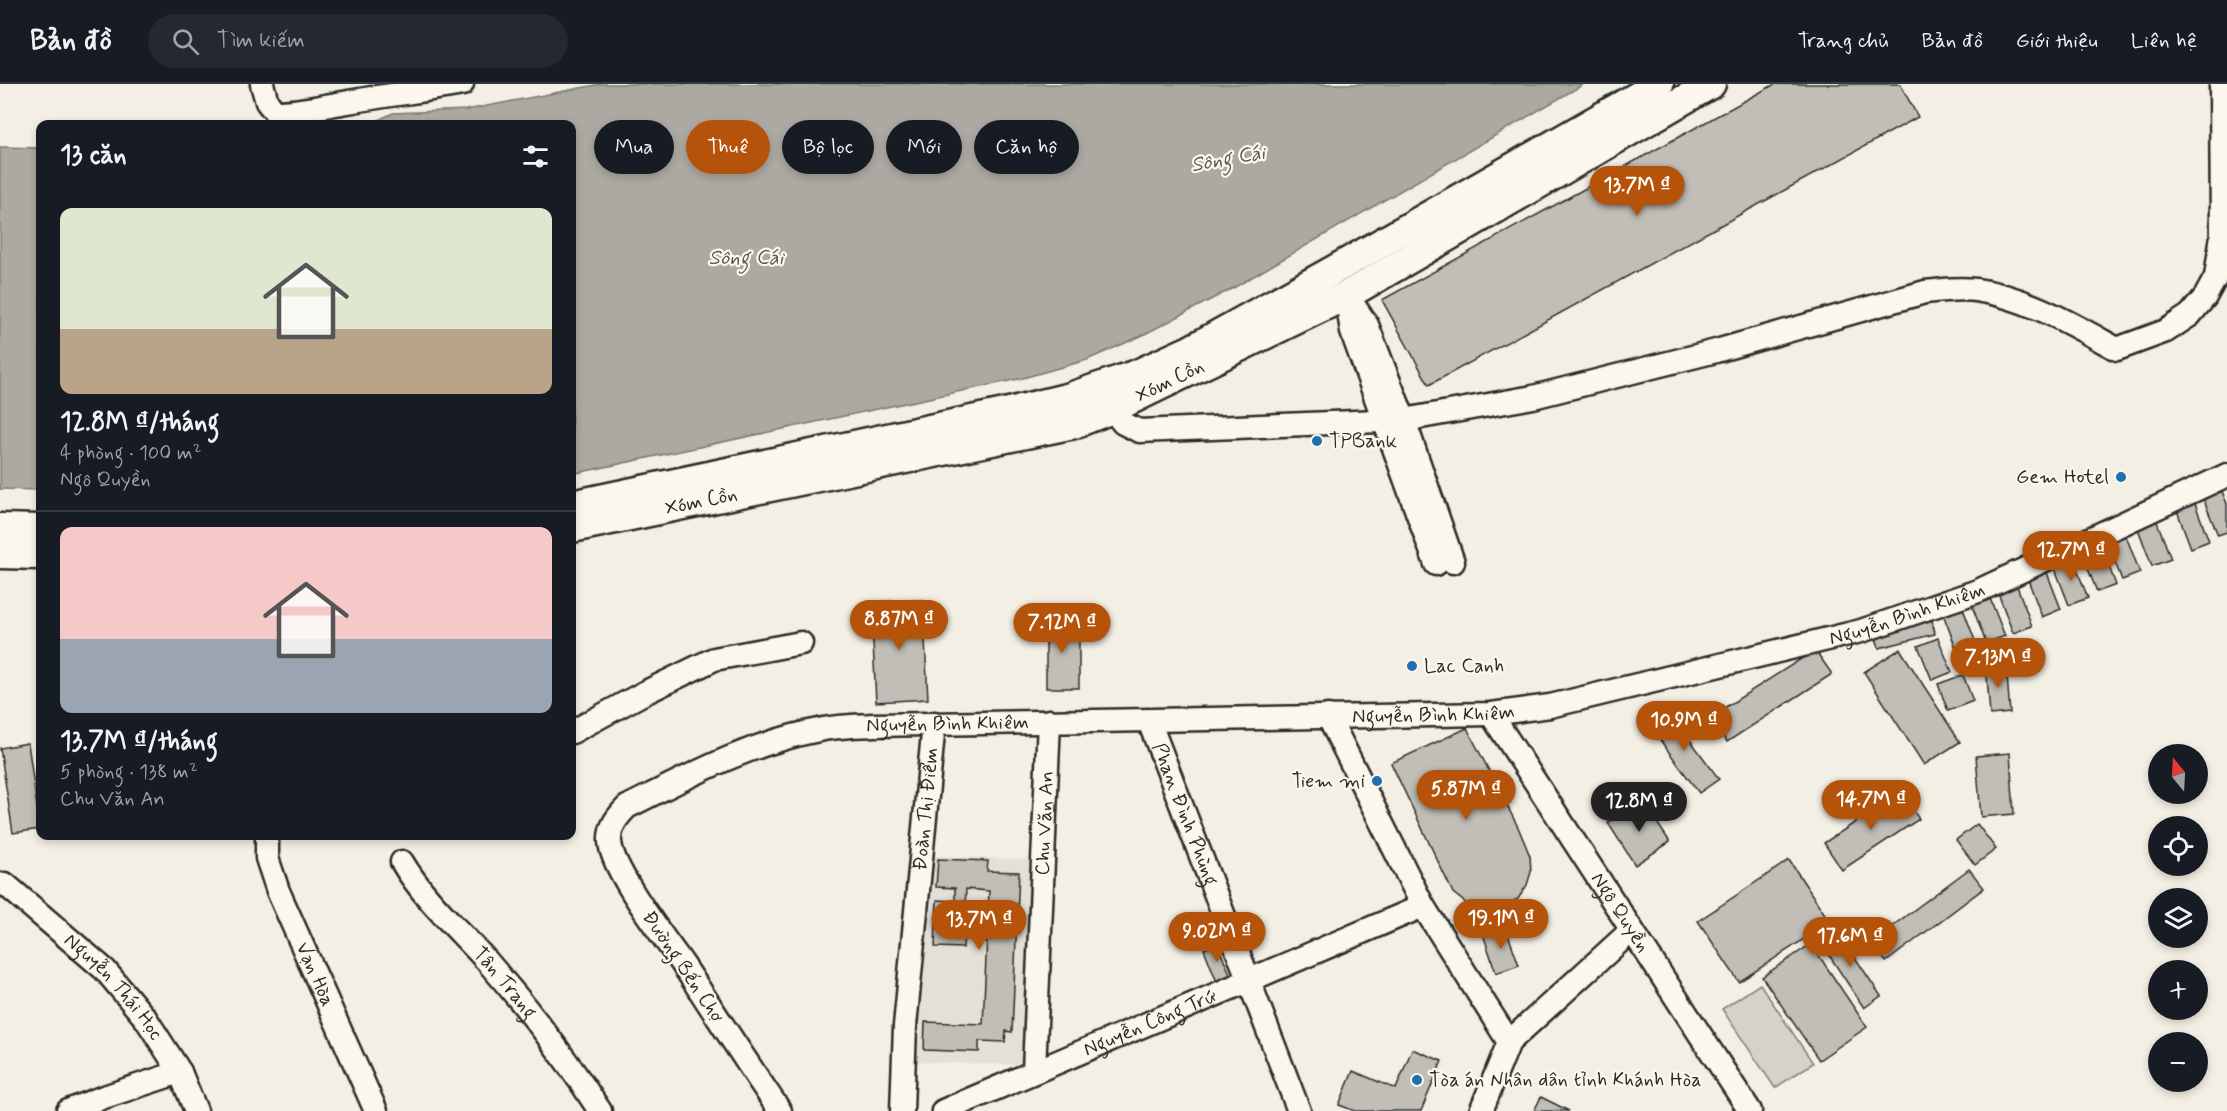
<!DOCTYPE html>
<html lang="vi">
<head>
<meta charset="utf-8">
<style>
	:root { --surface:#171b24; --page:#242831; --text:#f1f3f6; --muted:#9ea1a6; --line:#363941; --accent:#b45309 }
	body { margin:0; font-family:Mynerve,sans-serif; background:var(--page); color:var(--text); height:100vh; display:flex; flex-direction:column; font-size:22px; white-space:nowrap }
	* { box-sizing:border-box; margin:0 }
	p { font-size:20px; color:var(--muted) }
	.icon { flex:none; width:33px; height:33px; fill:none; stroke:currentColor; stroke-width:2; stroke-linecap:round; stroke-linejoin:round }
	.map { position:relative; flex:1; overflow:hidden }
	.panel { position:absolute; left:36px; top:36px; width:540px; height:720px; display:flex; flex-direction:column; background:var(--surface); border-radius:12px; box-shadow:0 3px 9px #0003 }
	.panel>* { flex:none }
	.guide { position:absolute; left:594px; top:36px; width:570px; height:54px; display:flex; gap:12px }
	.needle { width:39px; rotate:342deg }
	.fabs { position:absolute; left:2148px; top:660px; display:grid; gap:12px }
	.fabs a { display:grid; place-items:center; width:60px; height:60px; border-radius:50%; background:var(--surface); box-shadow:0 3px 9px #0003; font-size:30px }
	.price { position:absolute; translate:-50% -51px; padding:0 14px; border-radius:21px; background:var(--accent); color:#fff; font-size:20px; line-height:39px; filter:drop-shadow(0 2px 3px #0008) }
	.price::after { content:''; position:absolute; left:50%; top:36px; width:18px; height:14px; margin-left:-9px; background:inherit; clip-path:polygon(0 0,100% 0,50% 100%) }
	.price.active { background:#222; color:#fff }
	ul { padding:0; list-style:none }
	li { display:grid; align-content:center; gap:12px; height:318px; padding:0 24px }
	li+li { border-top:2px solid var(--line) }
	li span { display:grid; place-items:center; height:186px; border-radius:12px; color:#555 }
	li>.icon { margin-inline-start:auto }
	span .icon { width:108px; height:108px; fill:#fffc; stroke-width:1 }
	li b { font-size:26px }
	h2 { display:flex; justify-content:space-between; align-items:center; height:72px; padding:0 24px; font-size:26px }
	.pill { padding:0 21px; border-radius:27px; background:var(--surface); box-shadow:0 3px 9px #0003; font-size:21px; line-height:54px }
	.pill.active { background:var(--accent); color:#fff }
	header { display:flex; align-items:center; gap:36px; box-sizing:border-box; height:84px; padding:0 30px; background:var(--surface); border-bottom:2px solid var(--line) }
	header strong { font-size:28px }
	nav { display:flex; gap:33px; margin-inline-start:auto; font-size:21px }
	.search { width:420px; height:54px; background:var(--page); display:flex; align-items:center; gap:15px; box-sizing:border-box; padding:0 21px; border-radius:33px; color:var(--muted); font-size:22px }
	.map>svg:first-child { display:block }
	.built { fill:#e4e0d6 }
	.green { fill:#d5d2c9; stroke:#807e7a; stroke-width:1.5 }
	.water { fill:#aca9a2; stroke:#787772; stroke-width:1.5 }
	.building { fill:#c0beb6; stroke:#2b2b2b; stroke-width:1.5 }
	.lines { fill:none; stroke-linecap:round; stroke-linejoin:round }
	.minor-casing { stroke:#2b2b2b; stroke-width:27 }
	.tertiary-casing { stroke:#2b2b2b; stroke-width:33 }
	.minor { stroke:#fbf7ec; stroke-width:22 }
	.tertiary { stroke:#fbf7ec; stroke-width:28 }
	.poi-dot { fill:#1f6fb2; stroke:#fbf7ec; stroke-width:2 }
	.labels { text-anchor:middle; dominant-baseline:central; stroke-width:4.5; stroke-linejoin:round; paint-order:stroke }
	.street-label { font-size:20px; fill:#2b2b2b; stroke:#fbf7ec }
	.poi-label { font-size:20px; fill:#2b2b2b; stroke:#fbf7ec; text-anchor:start }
	.water-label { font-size:21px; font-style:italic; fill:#585755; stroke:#fbf7ec }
</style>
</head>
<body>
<header>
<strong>Bản đồ</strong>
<div class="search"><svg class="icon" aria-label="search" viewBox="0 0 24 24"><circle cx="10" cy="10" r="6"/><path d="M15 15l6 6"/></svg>Tìm kiếm</div>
<nav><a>Trang chủ</a><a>Bản đồ</a><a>Giới thiệu</a><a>Liên hệ</a></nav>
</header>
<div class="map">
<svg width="2227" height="1027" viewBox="0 0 2227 1027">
	<rect width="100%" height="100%" fill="#f3efe4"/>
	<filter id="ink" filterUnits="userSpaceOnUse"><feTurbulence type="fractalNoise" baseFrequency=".0167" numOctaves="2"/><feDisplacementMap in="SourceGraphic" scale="12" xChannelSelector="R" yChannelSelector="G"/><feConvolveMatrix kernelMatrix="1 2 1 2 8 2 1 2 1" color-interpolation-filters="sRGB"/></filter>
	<g filter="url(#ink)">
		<polygon class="built" points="931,772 1030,776 1023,981 916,978"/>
		<polygon class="green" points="1760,900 1813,979 1775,1004 1722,925"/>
		<g class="water">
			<polygon points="601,0 1584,0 1235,203 1141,252 1087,276 1023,294 572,390 572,40 370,40 393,29 466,26"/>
			<polygon points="0,63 40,64 40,406 0,405"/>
		</g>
		<g class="building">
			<polygon points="1775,0 1900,0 1918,33 1429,301 1382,216"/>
			<polygon points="2221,405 2227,420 2227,448 2218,451 2202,412"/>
			<polygon points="2194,417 2209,457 2191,464 2176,424"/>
			<polygon points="2156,435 2171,475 2152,482 2137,442"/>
			<polygon points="2125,449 2140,489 2122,496 2106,456"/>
			<polygon points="2101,462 2116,501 2097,508 2082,469"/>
			<polygon points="2073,475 2088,514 2069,521 2054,482"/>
			<polygon points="2046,486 2061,525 2042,533 2027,493"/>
			<polygon points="2017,502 2032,542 2013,549 1998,509"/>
			<polygon points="1989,512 2005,552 1986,559 1971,519"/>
			<polygon points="923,516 928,615 876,618 871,518"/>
			<polygon points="1962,522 1977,562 1958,569 1943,530"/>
			<polygon points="1931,532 1935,550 1879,564 1874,546"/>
			<rect x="1046" y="536" width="33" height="68"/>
			<polygon points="1938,554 1952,588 1932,596 1918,562"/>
			<polygon points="1900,565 1960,658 1924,681 1864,588"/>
			<polygon points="2004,565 2005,579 1990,580 1990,566"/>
			<polygon points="1815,566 1832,590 1727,658 1710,633"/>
			<polygon points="2006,579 2010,629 1990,631 1986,580"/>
			<polygon points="1963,591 1973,617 1948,627 1938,600"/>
			<polygon points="1668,626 1719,695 1699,709 1649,641"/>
			<polygon points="1467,644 1518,743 1530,772 1531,788 1527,801 1518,815 1504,821 1488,824 1467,820 1453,809 1391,679"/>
			<polygon points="28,659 40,745 13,749 0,664"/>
			<polygon points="2010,669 2014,730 1981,733 1976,672"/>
			<polygon points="1901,708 1919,735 1842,786 1824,759"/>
			<polygon points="1642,716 1670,758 1635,781 1608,739"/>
			<polygon points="1977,740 1996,765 1975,781 1956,756"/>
			<polygon points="938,775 988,777 987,787 1019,788 1012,948 1006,947 1005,958 979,957 979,968 924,966 925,938 983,940 989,807 966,805 963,864 935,863 937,816 955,817 955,804 936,803"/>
			<polygon points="1789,776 1830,838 1739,898 1698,837"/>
			<polygon points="1969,785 1984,804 1886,878 1871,858"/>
			<polygon points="1505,842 1519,881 1496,889 1483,850"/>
			<polygon points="1835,844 1881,912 1864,924 1819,856"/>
			<polygon points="1217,860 1231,892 1217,898 1204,865"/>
			<polygon points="1811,860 1867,943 1819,976 1762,893"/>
			<polygon points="1412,965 1442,977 1421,1027 1355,1027 1339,1021 1353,987 1396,1005"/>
			<polygon points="1541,1013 1569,1027 1534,1027"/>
		</g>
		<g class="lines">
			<g class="minor-casing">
				<g id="minor">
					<path d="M262 0 267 18 275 28C300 28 323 22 348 18 386 11 424 7 462 0"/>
					<polyline points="1347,211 1367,241 1404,336 1453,478"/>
					<polyline points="1347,215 1352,248 1436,480"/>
					<path d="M1112 325 1123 339 1139 347 1404 336 1533 313 1716 267 1925 208C1942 206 1959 204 1976 206 2027 213 2073 241 2117 265L2166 247 2190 231 2205 213 2216 193 2222 151 2221 0"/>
					<path id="s1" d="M1491 630 1750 1027"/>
					<polyline points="1328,632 1423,822 1509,958"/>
					<path id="s2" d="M1149 637 1299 1027"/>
					<polyline points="572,648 642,610 714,575 801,559"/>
					<path id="s3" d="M267 752V774L278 807 376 1027"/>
					<path id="s4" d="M402 778C424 815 457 844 486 876 527 923 566 974 600 1027"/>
					<path id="s5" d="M5 800 105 886 146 935 180 988 196 1027"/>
					<path id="s6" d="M1034 987 1049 637"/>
					<polyline points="68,1027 101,1014 180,988"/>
					<path id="s7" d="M780 1027C747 979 716 931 684 882 666 856 612 787 610 758 609 743 617 733 627 723 689 692 750 659 819 646 836 642 856 642 874 641L1491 630 1550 622 1861 547 1978 507 2227 391"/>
					<path id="s8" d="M902 1027 905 942 934 639"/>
					<path id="s9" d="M943 1027 1423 822"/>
					<polyline points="1481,1027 1509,958 1632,846"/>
				</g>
			</g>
			<g class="tertiary-casing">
				<g id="tertiary">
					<polyline points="572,421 1005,329 1070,313 1137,290 1190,266 1334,186 1659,0"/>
					<polyline points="0,444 40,445"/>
					<path id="s10" d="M572 444 1074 340 1112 325 1347 211 1711 0"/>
					<polyline points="0,470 40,471"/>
				</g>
			</g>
			<use href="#minor" class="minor"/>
			<use href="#tertiary" class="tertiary"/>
		</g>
	</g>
	<g class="poi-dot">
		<circle cx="1317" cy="357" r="6"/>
		<circle cx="2121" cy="393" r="6"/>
		<circle cx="1412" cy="582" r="6"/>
		<circle cx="1377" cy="697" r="6"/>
		<circle cx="1417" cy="996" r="6"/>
	</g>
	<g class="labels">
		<g class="street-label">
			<text stroke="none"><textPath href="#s10" startOffset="618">Xóm Cồn</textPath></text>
			<text stroke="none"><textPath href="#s10" startOffset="132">Xóm Cồn</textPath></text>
			<text stroke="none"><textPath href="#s7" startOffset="1668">Nguyễn Bình Khiêm</textPath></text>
			<text stroke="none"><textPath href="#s7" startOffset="1182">Nguyễn Bình Khiêm</textPath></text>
			<text stroke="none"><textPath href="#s7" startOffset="696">Nguyễn Bình Khiêm</textPath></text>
			<text stroke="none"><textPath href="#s8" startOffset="303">Đoàn Thị Điểm</textPath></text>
			<text stroke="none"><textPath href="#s2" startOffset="100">Phan Đình Phùng</textPath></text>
			<text stroke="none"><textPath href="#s6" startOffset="248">Chu Văn An</textPath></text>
			<text stroke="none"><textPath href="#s1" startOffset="237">Ngô Quyền</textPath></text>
			<text transform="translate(683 883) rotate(56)">Đường Bến Chợ</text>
			<text stroke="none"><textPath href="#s3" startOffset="148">Vạn Hòa</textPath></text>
			<text stroke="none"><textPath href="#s4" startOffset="159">Tân Trang</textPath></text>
			<text stroke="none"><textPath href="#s5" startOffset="150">Nguyễn Thái Học</textPath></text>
			<text stroke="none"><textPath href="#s9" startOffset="225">Nguyễn Công Trứ</textPath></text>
		</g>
		<g class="poi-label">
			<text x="1329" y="357">TPBank</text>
			<text x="2109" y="393" text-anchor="end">Gem Hotel</text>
			<text x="1424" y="582">Lac Canh</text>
			<text x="1365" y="697" text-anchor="end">Tiem mi</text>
			<text x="1429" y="996">Tòa án Nhân dân tỉnh Khánh Hòa</text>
		</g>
		<g class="water-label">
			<text transform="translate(1228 75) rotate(-10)">Sông Cái</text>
			<text x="746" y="174">Sông Cái</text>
		</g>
	</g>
</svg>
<div class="fabs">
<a><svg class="needle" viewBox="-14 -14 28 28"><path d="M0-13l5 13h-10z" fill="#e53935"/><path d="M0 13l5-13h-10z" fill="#9ea1a6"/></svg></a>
<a><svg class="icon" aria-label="locate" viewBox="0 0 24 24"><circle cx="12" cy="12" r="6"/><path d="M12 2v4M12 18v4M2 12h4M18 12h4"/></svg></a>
<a><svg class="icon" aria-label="layers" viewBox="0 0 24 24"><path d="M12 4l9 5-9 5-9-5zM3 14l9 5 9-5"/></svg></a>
<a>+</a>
<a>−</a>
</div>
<b class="price" style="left:1637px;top:133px">13.7M ₫</b>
<b class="price" style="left:2071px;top:498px">12.7M ₫</b>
<b class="price" style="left:899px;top:567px">8.87M ₫</b>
<b class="price" style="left:1062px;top:570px">7.12M ₫</b>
<b class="price" style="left:1998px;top:605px">7.13M ₫</b>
<b class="price" style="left:1684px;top:668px">10.9M ₫</b>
<b class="price" style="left:1466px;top:737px">5.87M ₫</b>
<b class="price" style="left:1871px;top:747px">14.7M ₫</b>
<b class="price active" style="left:1639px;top:749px">12.8M ₫</b>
<b class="price" style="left:1501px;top:866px">19.1M ₫</b>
<b class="price" style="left:979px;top:867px">13.7M ₫</b>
<b class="price" style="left:1217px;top:879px">9.02M ₫</b>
<b class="price" style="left:1850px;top:884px">17.6M ₫</b>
<div class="guide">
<a class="pill">Mua</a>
<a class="pill active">Thuê</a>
<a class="pill">Bộ lọc</a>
<a class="pill">Mới</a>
<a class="pill">Căn hộ</a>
</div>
<section class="panel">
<h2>13 căn<svg class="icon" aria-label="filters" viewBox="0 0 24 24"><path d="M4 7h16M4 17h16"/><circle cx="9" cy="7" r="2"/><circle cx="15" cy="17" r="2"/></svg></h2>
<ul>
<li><span style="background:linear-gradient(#dfe7d0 65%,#b9a48a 0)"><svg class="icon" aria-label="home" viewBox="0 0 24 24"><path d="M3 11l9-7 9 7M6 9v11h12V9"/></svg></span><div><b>12.8M ₫/tháng</b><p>4 phòng · 100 m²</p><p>Ngô Quyền</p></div></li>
<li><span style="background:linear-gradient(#f6c9c9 60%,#9aa5b1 0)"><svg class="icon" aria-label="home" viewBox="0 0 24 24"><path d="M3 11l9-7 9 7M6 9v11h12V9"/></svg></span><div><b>13.7M ₫/tháng</b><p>5 phòng · 138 m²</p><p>Chu Văn An</p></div></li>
</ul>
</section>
</div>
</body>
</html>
